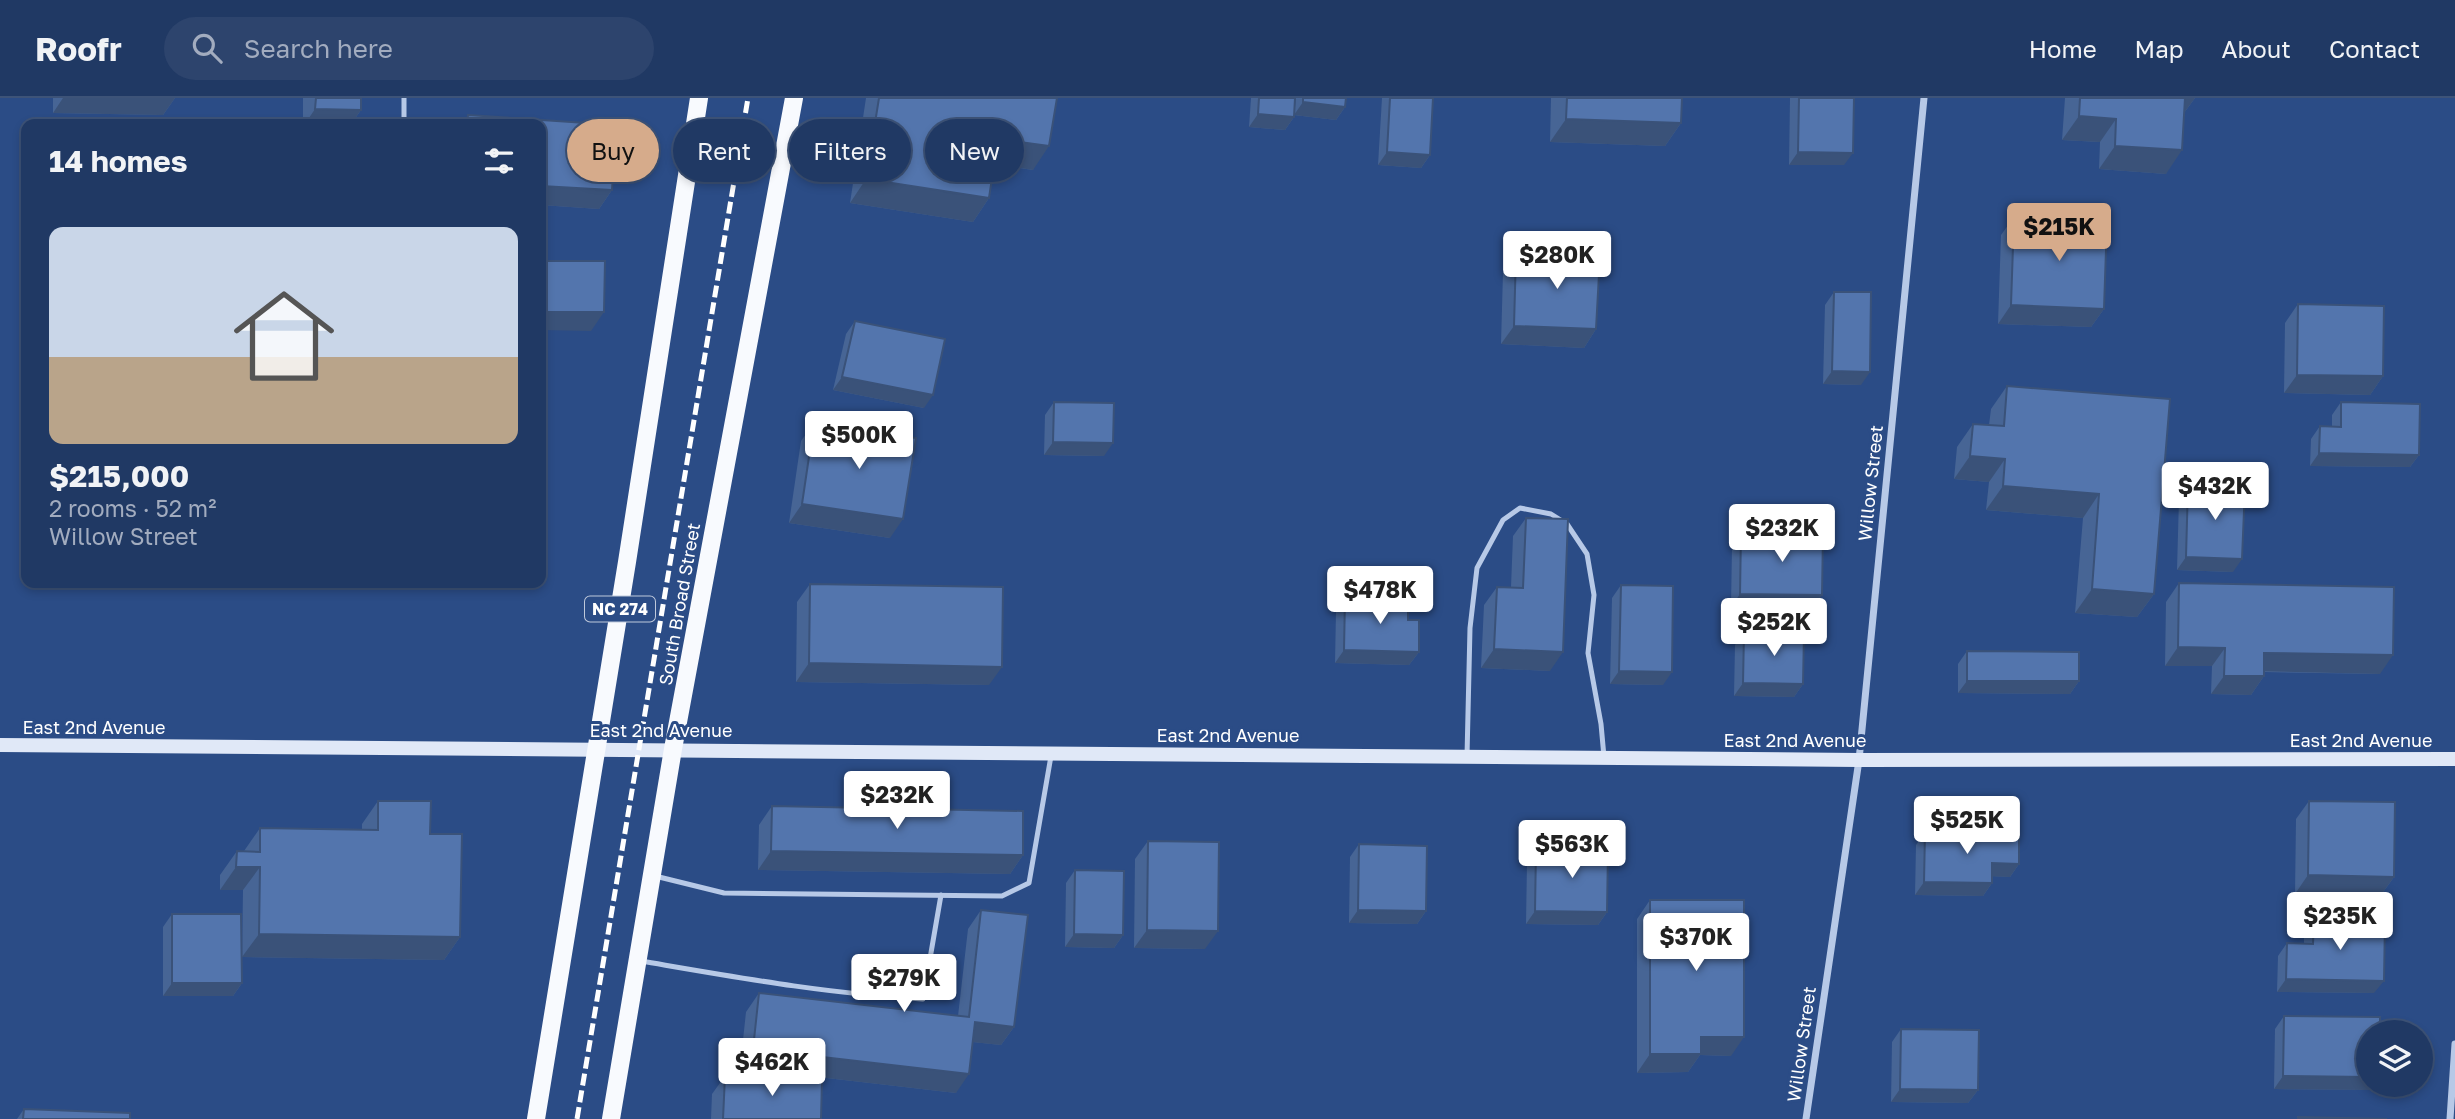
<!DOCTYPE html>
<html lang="en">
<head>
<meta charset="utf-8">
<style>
	:root { --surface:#203964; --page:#2d446d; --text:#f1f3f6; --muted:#a2acbf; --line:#3d5378; --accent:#d6ab8b }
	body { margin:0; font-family:"Golos Text",sans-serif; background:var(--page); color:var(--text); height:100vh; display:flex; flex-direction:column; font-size:26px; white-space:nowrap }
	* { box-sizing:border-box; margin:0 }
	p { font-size:23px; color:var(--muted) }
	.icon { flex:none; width:38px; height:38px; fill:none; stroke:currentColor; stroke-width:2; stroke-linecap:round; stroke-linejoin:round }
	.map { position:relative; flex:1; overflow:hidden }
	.sheet { position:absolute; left:21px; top:21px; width:525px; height:469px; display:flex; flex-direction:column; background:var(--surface); border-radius:14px; box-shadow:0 4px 10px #0003,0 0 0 2px var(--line) }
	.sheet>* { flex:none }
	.hud { position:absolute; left:567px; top:21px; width:665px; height:63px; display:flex; gap:14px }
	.tools { position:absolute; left:2356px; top:922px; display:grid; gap:14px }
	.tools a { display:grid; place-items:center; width:77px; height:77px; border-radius:50%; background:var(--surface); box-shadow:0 4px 10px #0003,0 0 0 2px var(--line); font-size:35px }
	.price { position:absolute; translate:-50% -60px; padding:0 16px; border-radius:7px; background:#fff; color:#222; font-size:23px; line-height:46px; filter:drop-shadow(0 2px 4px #0008) }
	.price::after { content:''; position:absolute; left:50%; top:42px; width:21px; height:16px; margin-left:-10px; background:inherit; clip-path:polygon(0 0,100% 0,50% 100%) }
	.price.selected { background:var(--accent); color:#111 }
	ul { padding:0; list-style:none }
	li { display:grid; align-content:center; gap:14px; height:371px; padding:0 28px }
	li span { display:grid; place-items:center; height:217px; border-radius:14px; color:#555 }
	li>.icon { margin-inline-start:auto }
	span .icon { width:126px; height:126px; fill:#fffc; stroke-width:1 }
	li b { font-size:30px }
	h2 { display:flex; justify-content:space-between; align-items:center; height:84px; padding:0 28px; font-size:30px }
	.tag { padding:0 24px; border-radius:32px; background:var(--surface); box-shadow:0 4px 10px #0003,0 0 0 2px var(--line); font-size:24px; line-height:63px }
	.tag.selected { background:var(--accent); color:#111 }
	header { display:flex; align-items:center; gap:42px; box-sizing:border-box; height:98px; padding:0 35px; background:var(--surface); border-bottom:2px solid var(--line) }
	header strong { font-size:33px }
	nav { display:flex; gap:38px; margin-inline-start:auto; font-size:24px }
	.search { width:490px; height:63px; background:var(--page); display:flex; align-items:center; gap:18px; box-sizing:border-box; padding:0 24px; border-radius:38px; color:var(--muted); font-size:26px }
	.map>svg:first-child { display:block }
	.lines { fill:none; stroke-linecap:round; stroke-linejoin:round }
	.lane { stroke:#b7c9e7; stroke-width:5 }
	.street { stroke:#b7c9e7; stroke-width:7 }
	.secondary { stroke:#e0e8f7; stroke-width:14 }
	.primary { stroke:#f8fafe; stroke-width:18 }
	.rail { stroke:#fff; stroke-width:5; stroke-dasharray:12 5; stroke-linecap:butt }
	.wall { fill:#476595 }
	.shaded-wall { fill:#3a5279 }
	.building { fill:#5375ad; stroke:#3a5279; stroke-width:2 }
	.labels { text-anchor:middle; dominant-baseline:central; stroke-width:6; stroke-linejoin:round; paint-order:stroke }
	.shield { fill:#2b4c86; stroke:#bfc9db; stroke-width:2 }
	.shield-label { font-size:16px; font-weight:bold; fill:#fff }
	.street-label { font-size:18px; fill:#fff; stroke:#2b4c86 }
</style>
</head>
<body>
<header>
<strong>Roofr</strong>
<div class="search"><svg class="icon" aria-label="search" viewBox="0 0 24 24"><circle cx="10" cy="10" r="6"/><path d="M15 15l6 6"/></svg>Search here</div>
<nav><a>Home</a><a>Map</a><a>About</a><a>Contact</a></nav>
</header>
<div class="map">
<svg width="2455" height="1021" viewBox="0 0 2455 1021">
	<rect width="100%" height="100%" fill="#2b4c86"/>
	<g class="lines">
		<g class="lane">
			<polyline points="404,26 404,0"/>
			<polyline points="1467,658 1470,530 1477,470 1503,422 1520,410 1551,416 1567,426 1587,456 1594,497 1588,555 1601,626 1604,659"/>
			<polyline points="655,778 724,795 1002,798 1029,785 1051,658"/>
			<path d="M641 863C735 879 828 896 923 901L941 797"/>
		</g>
		<g class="street">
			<polyline points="1806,1021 1859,662 1924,0"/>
			<polyline points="2450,1021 2455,946"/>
		</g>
		<polyline class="secondary" points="0,647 1859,662 2455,661"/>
		<g class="primary">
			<polyline points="536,1021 627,464 699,0"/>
			<polyline points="611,1021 673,651 794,0"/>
		</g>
		<polyline class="rail" points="577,1021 748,0"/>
	</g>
	<g class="wall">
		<polygon points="53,0 175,0 163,17 53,15"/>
		<polygon points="303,0 361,0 361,12 351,26 303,26"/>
		<polygon points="866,0 1057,0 1033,72 994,66 989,100 973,124 850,105"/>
		<polygon points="1251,0 1295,0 1294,19 1285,32 1249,29"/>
		<polygon points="1296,0 1346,0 1345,9 1336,22 1294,17"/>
		<polygon points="1382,0 1433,0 1430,57 1421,70 1378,67"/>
		<polygon points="1551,0 1682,0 1681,25 1665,48 1550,44"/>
		<polygon points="1790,0 1854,0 1844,67 1789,67"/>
		<polygon points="2065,0 2195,0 2184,15 2166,76 2099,71 2100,44 2062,42"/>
		<polygon points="468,17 616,27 612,92 599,111 541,107 541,26 462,26"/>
		<polygon points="2014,119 2104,211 2091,229 1998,226 2001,137"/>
		<polygon points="1516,155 1596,231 1584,250 1501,246 1503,174"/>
		<polygon points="1834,194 1861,287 1823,286 1825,207"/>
		<polygon points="2298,206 2383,278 2370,297 2284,295 2285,225"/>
		<polygon points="855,223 924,310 833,292 846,236"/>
		<polygon points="2007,288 2170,301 2154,496 2137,519 2075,515 2083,420 1986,412 1989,384 1954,381 1957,349 1973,326 1989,327 1991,311"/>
		<polygon points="1054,304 1104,358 1044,357 1045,317"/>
		<polygon points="2341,304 2419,357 2410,369 2310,368 2311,341 2320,328 2332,328 2332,317"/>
		<polygon points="814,325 890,440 789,425 801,343"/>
		<polygon points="2188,387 2233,474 2177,472 2179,400"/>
		<polygon points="1526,420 1550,573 1481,570 1484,507 1497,489 1511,489 1513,438"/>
		<polygon points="1741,435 1813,510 1731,509 1732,448"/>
		<polygon points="2179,485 2380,576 2264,574 2264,578 2251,597 2211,596 2212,568 2165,568 2166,504"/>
		<polygon points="810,486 989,587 796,584 797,504"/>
		<polygon points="1621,487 1663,587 1610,586 1612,500"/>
		<polygon points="1345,500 1408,522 1419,554 1409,567 1335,565 1336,513"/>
		<polygon points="1744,534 1803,586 1794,599 1734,598 1735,547"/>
		<polygon points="1967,553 2079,583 2070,596 1958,595 1958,566"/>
		<polygon points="378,703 430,736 460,839 444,862 242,859 243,792 220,792 220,777 237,753 244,753 260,730 362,731 362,726"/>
		<polygon points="2309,703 2394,779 2381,797 2295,796 2296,721"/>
		<polygon points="772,708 1023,757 1010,776 758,772 759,727"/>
		<polygon points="1925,734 2019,766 2010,779 1992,778 1992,785 1983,798 1915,797 1916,747"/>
		<polygon points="1148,743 1205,851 1134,850 1135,761"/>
		<polygon points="1359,746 1426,813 1417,826 1349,825 1350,759"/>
		<polygon points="1536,751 1607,814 1598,827 1526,826 1527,764"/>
		<polygon points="1075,772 1123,837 1114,850 1065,849 1066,785"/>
		<polygon points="1650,802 1731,958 1700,957 1688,974 1637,975 1637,821"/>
		<polygon points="981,812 1014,929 1001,947 973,944 956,995 740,970 746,914 759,895 958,918 968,831"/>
		<polygon points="172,816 242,885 233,898 163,898 163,829"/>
		<polygon points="2314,820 2374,895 2277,894 2278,858 2287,845 2304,845 2304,833"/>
		<polygon points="2284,918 2370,992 2274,991 2275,931"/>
		<polygon points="1901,931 1978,992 1968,1005 1891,1004 1892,944"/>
		<polygon points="725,978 821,1021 711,1021 712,996"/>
		<polygon points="24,1011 130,1021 17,1021"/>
	</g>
	<g class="shaded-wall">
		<polygon points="63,0 175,0 163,17 53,15"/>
		<polygon points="2179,0 2195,0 2184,15"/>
		<polygon points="1303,4 1345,9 1336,22 1294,17"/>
		<polygon points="315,11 361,12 351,26 305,26"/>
		<polygon points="1258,16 1294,19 1285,32 1249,29"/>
		<polygon points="2079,18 2116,21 2100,44 2062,42"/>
		<polygon points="1566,21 1681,25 1665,48 1550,44"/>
		<polygon points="998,41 1049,48 1033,72 982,64"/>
		<polygon points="2115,48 2182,52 2166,76 2099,71"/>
		<polygon points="1387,54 1430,57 1421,70 1378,67"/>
		<polygon points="1798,54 1853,55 1844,67 1789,67"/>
		<polygon points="866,81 989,100 973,124 850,105"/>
		<polygon points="541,88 612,92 599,111 541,107"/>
		<polygon points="2011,207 2104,211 2091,229 1998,226"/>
		<polygon points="541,214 604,214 591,233 541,232"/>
		<polygon points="1514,228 1596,231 1584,250 1501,246"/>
		<polygon points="1832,273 1870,274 1861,287 1823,286"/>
		<polygon points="2297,277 2383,278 2370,297 2284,295"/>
		<polygon points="842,279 933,297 924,310 833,292"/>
		<polygon points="1053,344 1113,345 1104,358 1044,357"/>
		<polygon points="2319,355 2419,357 2410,369 2310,368"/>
		<polygon points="1970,358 2005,361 1989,384 1954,381"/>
		<polygon points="2003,388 2099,396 2083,420 1986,412"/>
		<polygon points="802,406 903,421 890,440 789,425"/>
		<polygon points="2186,459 2242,461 2233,474 2177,472"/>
		<polygon points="2092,491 2154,496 2137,519 2075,515"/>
		<polygon points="1740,496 1822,497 1813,510 1731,509"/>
		<polygon points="2178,549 2225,550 2212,568 2165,568"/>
		<polygon points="1494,551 1563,554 1550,573 1481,570"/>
		<polygon points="1344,552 1419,554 1409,567 1335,565"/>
		<polygon points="2264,555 2393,557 2380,576 2251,573"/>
		<polygon points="809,565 1002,569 989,587 796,584"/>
		<polygon points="1619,573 1672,574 1663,587 1610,586"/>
		<polygon points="2224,578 2264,578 2251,597 2211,596"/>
		<polygon points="1967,583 2079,583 2070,596 1958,595"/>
		<polygon points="1743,585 1803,586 1794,599 1734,598"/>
		<polygon points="771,753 1023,757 1010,776 758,772"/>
		<polygon points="1992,765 2019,766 2010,779 1983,778"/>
		<polygon points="236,769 260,769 243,792 220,792"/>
		<polygon points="2308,777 2394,779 2381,797 2295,796"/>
		<polygon points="1924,784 1992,785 1983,798 1915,797"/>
		<polygon points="1358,812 1426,813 1417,826 1349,825"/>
		<polygon points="1535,813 1607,814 1598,827 1526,826"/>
		<polygon points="1147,832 1218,833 1205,851 1134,850"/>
		<polygon points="259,836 460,839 444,862 242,859"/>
		<polygon points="1074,836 1123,837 1114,850 1065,849"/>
		<polygon points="2286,881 2384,883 2374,895 2277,894"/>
		<polygon points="172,885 242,885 233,898 163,898"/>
		<polygon points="975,924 1014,929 1001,947 962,943"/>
		<polygon points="1701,939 1744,939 1731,958 1700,957 1688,974 1637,975 1650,956"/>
		<polygon points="753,951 969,976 956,995 740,970"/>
		<polygon points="2283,978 2368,979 2368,987 2374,987 2370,992 2274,991"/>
		<polygon points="1900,991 1978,992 1968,1005 1891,1004"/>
	</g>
	<g class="building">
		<polygon points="316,0 361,0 361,12 315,11"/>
		<polygon points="879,0 1057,0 1049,48 998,41 989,100 866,81"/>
		<polygon points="1259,0 1295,0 1294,19 1258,16"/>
		<polygon points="1303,0 1346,0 1345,9 1303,4"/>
		<polygon points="1390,0 1433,0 1430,57 1387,54"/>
		<polygon points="1567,0 1682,0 1681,25 1566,21"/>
		<polygon points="1799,0 1854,0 1853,55 1798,54"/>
		<polygon points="2080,0 2185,0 2182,52 2115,48 2116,21 2079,18"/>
		<polygon points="468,17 616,27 612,92 541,88 541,26 467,26"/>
		<polygon points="2014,119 2107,122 2104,211 2011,207"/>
		<polygon points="1516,155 1600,158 1596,231 1514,228"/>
		<polygon points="541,163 605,163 604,214 541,214"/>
		<polygon points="1834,194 1871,194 1870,274 1832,273"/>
		<polygon points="2298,206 2384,208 2383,278 2297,277"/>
		<polygon points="855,223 945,241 933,297 842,279"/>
		<polygon points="2007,288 2170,301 2154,496 2092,491 2099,396 2003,388 2005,361 1970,358 1973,326 2004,328"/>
		<polygon points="1054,304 1114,305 1113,345 1053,344"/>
		<polygon points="2341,304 2420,306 2419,357 2319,355 2320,328 2341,329"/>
		<polygon points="814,325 916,340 903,421 802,406"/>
		<polygon points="2188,387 2245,389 2242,461 2186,459"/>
		<polygon points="1526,420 1568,421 1563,554 1494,551 1497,489 1523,490"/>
		<polygon points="1741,435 1823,436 1822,497 1740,496"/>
		<polygon points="2179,485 2394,489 2393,557 2264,555 2264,578 2224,578 2225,550 2178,549"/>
		<polygon points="810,486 1003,489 1002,569 809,565"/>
		<polygon points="1621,487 1673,488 1672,574 1619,573"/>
		<polygon points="1345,500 1408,501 1408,522 1419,522 1419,554 1344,552"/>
		<polygon points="1744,534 1804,535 1803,586 1743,585"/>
		<polygon points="1967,553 2079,554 2079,583 1967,583"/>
		<polygon points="378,703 431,703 430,736 462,736 460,839 259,836 260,769 236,769 237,753 260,754 260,730 378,732"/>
		<polygon points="2309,703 2395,704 2394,779 2308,777"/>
		<polygon points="772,708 1023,713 1023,757 771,753"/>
		<polygon points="1925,734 2019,736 2019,766 1992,765 1992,785 1924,784"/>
		<polygon points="1148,743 1219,744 1218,833 1147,832"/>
		<polygon points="1359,746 1427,748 1426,813 1358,812"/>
		<polygon points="1536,751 1608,752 1607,814 1535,813"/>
		<polygon points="1075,772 1124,773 1123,837 1074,836"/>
		<polygon points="1650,802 1744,802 1744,939 1701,939 1701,956 1650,956"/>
		<polygon points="981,812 1028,817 1014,929 975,924 969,976 753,951 759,895 969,919"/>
		<polygon points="172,816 241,816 242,885 172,885"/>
		<polygon points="2314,820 2385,821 2384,883 2286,881 2287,845 2313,846"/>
		<polygon points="2284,918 2380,919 2380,934 2368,934 2368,979 2283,978"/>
		<polygon points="1901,931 1979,932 1978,992 1900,991"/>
		<polygon points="725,978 822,981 821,1021 723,1021"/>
		<polygon points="24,1011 130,1015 130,1021 23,1021"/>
		<polygon points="2298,1019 2387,1021 2298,1021"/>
	</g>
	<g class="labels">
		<rect class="shield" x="585" y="498.5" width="70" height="25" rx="5"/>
		<g class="shield-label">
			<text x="620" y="511">NC 274</text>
		</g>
		<g class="street-label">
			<text transform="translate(1870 385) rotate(-84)">Willow Street</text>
			<text transform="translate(679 506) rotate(-80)">South Broad Street</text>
			<text x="94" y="629">East 2nd Avenue</text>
			<text x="661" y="632">East 2nd Avenue</text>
			<text x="1228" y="637">East 2nd Avenue</text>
			<text x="1795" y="642">East 2nd Avenue</text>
			<text x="2361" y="642">East 2nd Avenue</text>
			<text transform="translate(1801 946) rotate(-82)">Willow Street</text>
		</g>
	</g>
</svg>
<div class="tools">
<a><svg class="icon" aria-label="layers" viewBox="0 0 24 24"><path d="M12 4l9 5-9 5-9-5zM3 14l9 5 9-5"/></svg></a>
</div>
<b class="price selected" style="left:2059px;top:165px">$215K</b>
<b class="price" style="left:1557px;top:193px">$280K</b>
<b class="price" style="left:859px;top:373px">$500K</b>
<b class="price" style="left:2215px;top:424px">$432K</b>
<b class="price" style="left:1782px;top:466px">$232K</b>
<b class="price" style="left:1380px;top:528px">$478K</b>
<b class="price" style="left:1774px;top:560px">$252K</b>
<b class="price" style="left:897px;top:733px">$232K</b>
<b class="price" style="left:1967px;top:758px">$525K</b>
<b class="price" style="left:1572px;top:782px">$563K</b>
<b class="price" style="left:2340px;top:854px">$235K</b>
<b class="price" style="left:1696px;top:875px">$370K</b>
<b class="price" style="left:904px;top:916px">$279K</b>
<b class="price" style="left:772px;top:1000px">$462K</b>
<div class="hud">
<a class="tag selected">Buy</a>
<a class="tag">Rent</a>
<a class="tag">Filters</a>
<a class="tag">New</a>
</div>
<section class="sheet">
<h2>14 homes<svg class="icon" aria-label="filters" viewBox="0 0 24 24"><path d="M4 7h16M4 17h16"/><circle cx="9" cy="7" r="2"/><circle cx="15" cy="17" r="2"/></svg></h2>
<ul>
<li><span style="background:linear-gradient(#c9d6e8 60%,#b9a48a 0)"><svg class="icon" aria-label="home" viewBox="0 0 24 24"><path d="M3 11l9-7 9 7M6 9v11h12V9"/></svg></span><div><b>$215,000</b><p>2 rooms · 52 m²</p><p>Willow Street</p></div></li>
</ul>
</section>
</div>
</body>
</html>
